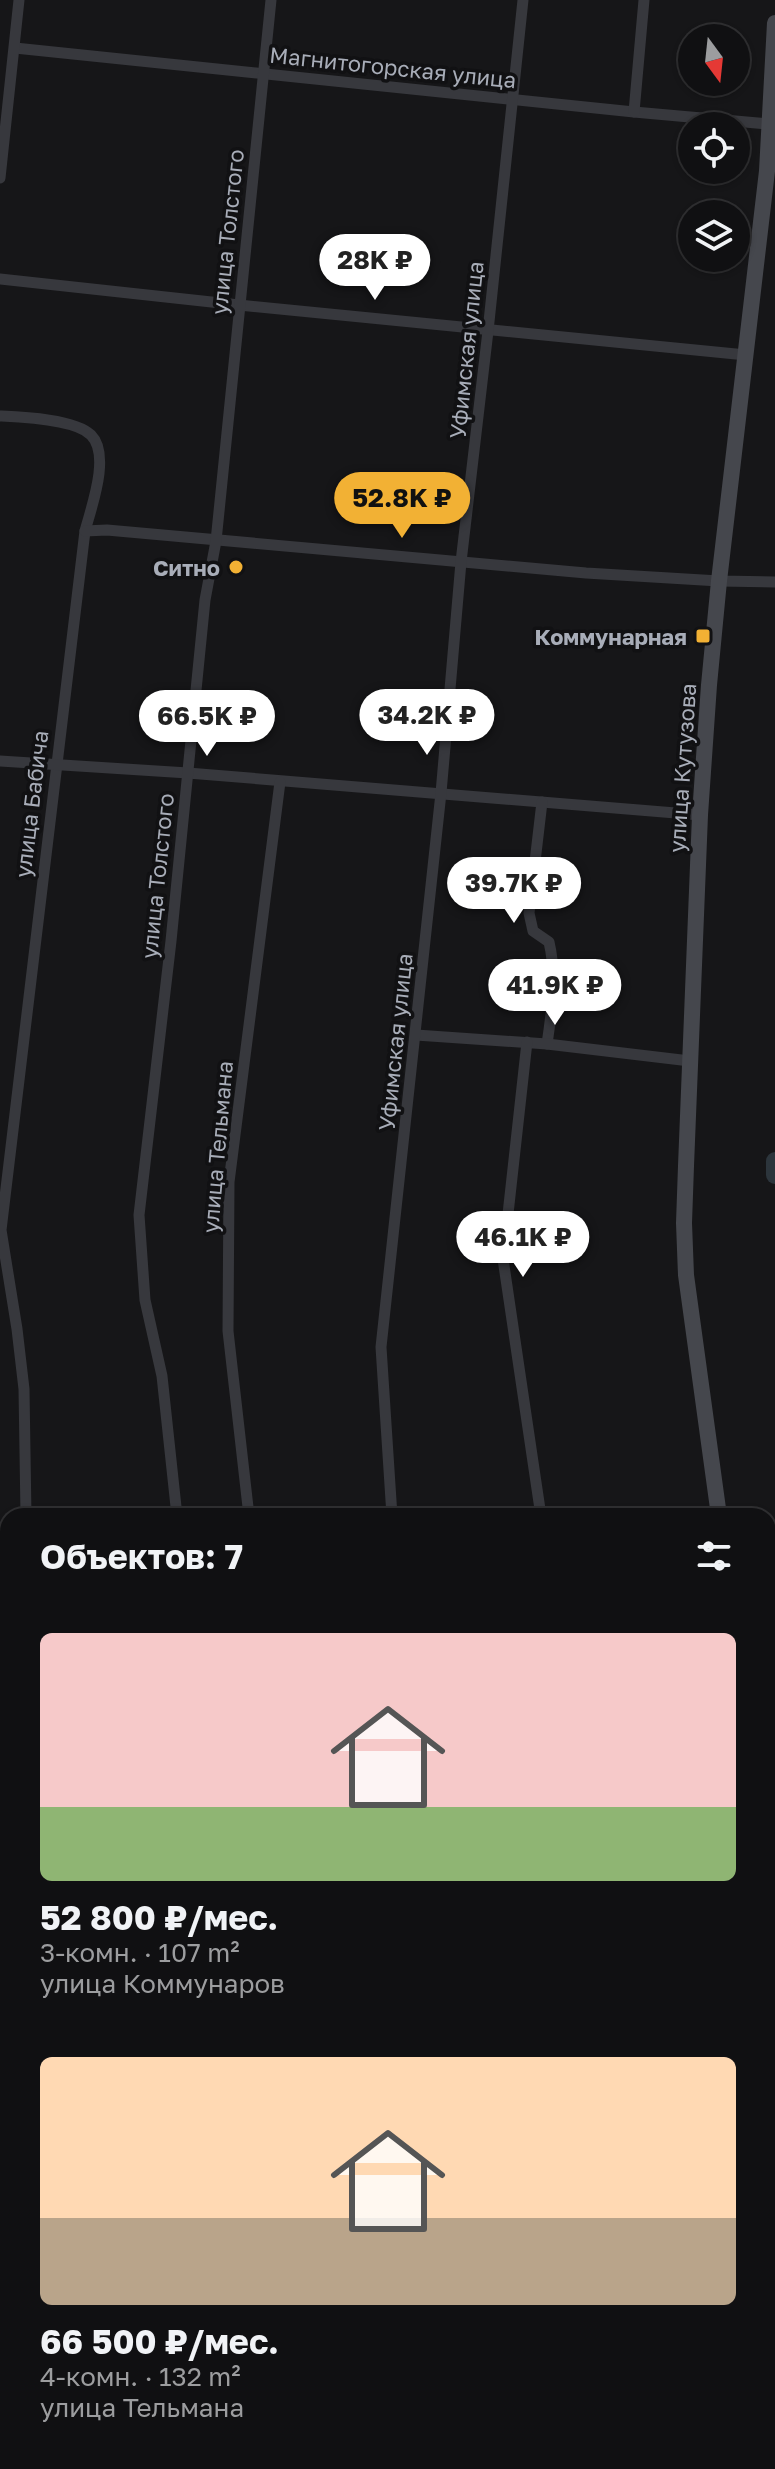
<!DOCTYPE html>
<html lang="ru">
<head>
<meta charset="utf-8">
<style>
	:root { --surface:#101012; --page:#19191b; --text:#f1f3f6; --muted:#9c9d9f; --line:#303032; --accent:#f2b134 }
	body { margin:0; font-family:"Golos Text",sans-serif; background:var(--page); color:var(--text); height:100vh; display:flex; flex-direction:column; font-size:30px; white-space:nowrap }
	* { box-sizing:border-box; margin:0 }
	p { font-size:26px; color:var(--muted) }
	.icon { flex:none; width:44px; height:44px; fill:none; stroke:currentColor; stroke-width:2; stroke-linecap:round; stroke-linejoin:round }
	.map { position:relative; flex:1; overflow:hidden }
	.details { position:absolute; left:0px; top:1508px; width:776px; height:962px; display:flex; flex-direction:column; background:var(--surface); border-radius:24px 24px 0 0; box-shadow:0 2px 6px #0004,0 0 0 2px var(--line) }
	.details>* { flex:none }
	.needle { width:52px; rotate:165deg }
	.controls { position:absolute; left:678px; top:24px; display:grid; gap:16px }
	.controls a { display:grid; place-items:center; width:72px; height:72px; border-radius:50%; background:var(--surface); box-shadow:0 2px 6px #0004,0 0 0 2px var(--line); font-size:40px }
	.price { position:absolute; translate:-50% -68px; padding:0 18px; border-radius:28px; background:#fff; color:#222; font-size:26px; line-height:52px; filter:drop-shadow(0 2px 4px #0008) }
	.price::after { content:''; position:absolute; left:50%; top:48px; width:24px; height:18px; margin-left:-12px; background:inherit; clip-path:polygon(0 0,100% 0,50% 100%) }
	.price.current { background:var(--accent); color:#111 }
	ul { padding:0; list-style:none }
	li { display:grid; align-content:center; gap:16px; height:424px; padding:0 40px }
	li span { display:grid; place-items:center; height:248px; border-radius:12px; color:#555 }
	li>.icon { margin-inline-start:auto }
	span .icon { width:144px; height:144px; fill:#fffc; stroke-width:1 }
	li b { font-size:34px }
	h2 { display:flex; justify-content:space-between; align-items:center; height:96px; padding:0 40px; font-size:34px }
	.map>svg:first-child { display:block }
	.water { fill:#2c353c }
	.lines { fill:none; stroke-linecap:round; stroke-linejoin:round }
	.river { stroke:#2c353c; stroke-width:18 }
	.street { stroke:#37383d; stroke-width:11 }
	.secondary { stroke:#45474d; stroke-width:16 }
	.poi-dot { fill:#f2b134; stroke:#111113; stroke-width:3 }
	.labels { text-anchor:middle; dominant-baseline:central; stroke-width:7; stroke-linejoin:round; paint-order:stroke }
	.street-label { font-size:22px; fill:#a8adb8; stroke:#111113 }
	.poi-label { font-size:22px; font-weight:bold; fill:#a8adb8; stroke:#111113; text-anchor:end }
</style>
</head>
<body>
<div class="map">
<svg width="775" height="2469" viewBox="0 0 775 2469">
	<rect width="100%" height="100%" fill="#161618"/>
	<g class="water">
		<polygon points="8,2341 8,2462 164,2462 160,2468 0,2469 0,2343"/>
		<polygon points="232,2462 357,2462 363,2469 224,2469"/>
	</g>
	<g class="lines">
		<polyline class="river" points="775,1161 775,1175"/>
		<g class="street">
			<polyline points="15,48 634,112 768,124"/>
			<polyline points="634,112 644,0"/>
			<polyline points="0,178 19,0"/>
			<polyline points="0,279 239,305 746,355"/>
			<path d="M0 416C22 417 75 419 91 435 111 455 91 508 85 531L1 1230 17 1329 24 1389 26 1516"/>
			<polyline points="85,531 107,530 586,573 719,581 775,582"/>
			<polyline points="0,761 188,773 700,815"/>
			<path d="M542 802 529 913 533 931 549 942C557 976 552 1010 547 1044"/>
			<polyline points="416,1035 547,1044 690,1061"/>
			<polyline points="527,1042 503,1259 541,1516"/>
			<polyline points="177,1516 162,1376 145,1300 139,1215 171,941 205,600 216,541 271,0"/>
			<polyline points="249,1516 228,1331 229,1182 280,782"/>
			<polyline points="392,1516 381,1347 441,793 461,562 488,331 523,0"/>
			<polyline points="0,1542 8,1543"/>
			<polyline points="768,1629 775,1631"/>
			<polyline points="768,1730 775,1726"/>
			<polyline points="768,1875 775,1890"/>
			<polyline points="768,2073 775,2069"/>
			<polyline points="768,2229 775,2242"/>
			<polyline points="489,2462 502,2469"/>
			<polyline points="713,2462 717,2469"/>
		</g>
		<g class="secondary">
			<polyline points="719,1516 686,1275 684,1223 686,1166 700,815 709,685 719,581 767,171 775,23"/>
			<polyline points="0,1617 8,1643"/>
			<polyline points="195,2469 199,2462"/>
		</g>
	</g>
	<g class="poi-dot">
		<circle cx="236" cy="567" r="8"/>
		<rect x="695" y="628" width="16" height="16" rx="4"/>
	</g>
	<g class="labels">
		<g class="street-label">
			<text transform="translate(393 67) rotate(6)">Магнитогорская улица</text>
			<text transform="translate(227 232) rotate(-84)">улица Толстого</text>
			<text transform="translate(466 350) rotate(-84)">Уфимская улица</text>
			<text transform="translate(682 768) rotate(-86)">улица Кутузова</text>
			<text transform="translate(31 804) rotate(-83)">улица Бабича</text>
			<text transform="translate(157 876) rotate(-84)">улица Толстого</text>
			<text transform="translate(395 1042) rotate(-84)">Уфимская улица</text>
			<text transform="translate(217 1147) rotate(-85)">улица Тельмана</text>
		</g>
		<g class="poi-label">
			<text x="220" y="567">Ситно</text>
			<text x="687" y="636">Коммунарная</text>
		</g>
	</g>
</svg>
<div class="controls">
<a><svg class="needle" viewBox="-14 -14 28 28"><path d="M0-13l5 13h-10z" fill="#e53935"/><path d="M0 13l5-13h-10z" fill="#9c9d9f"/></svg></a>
<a><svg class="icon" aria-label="locate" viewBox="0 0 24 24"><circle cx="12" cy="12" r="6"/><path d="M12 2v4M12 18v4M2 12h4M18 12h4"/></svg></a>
<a><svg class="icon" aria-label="layers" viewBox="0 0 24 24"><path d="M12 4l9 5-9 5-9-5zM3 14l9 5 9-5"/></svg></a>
</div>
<b class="price" style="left:375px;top:302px">28K ₽</b>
<b class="price current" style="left:402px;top:540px">52.8K ₽</b>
<b class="price" style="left:427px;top:757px">34.2K ₽</b>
<b class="price" style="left:207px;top:758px">66.5K ₽</b>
<b class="price" style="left:514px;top:925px">39.7K ₽</b>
<b class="price" style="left:555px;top:1027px">41.9K ₽</b>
<b class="price" style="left:523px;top:1279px">46.1K ₽</b>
<section class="details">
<h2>Объектов: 7<svg class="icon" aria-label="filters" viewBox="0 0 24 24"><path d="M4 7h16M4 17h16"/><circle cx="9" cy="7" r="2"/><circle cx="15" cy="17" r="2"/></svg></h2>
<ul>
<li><span style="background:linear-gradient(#f6c9c9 70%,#8fb573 0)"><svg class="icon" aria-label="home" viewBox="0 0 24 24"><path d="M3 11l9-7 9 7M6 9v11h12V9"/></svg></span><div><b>52 800 ₽/мес.</b><p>3-комн. · 107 m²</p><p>улица Коммунаров</p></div></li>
<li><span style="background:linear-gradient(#ffd9b3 65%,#b9a48a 0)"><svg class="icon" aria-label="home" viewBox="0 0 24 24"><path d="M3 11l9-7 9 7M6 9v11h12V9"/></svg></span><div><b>66 500 ₽/мес.</b><p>4-комн. · 132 m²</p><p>улица Тельмана</p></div></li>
</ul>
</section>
</div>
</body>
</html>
